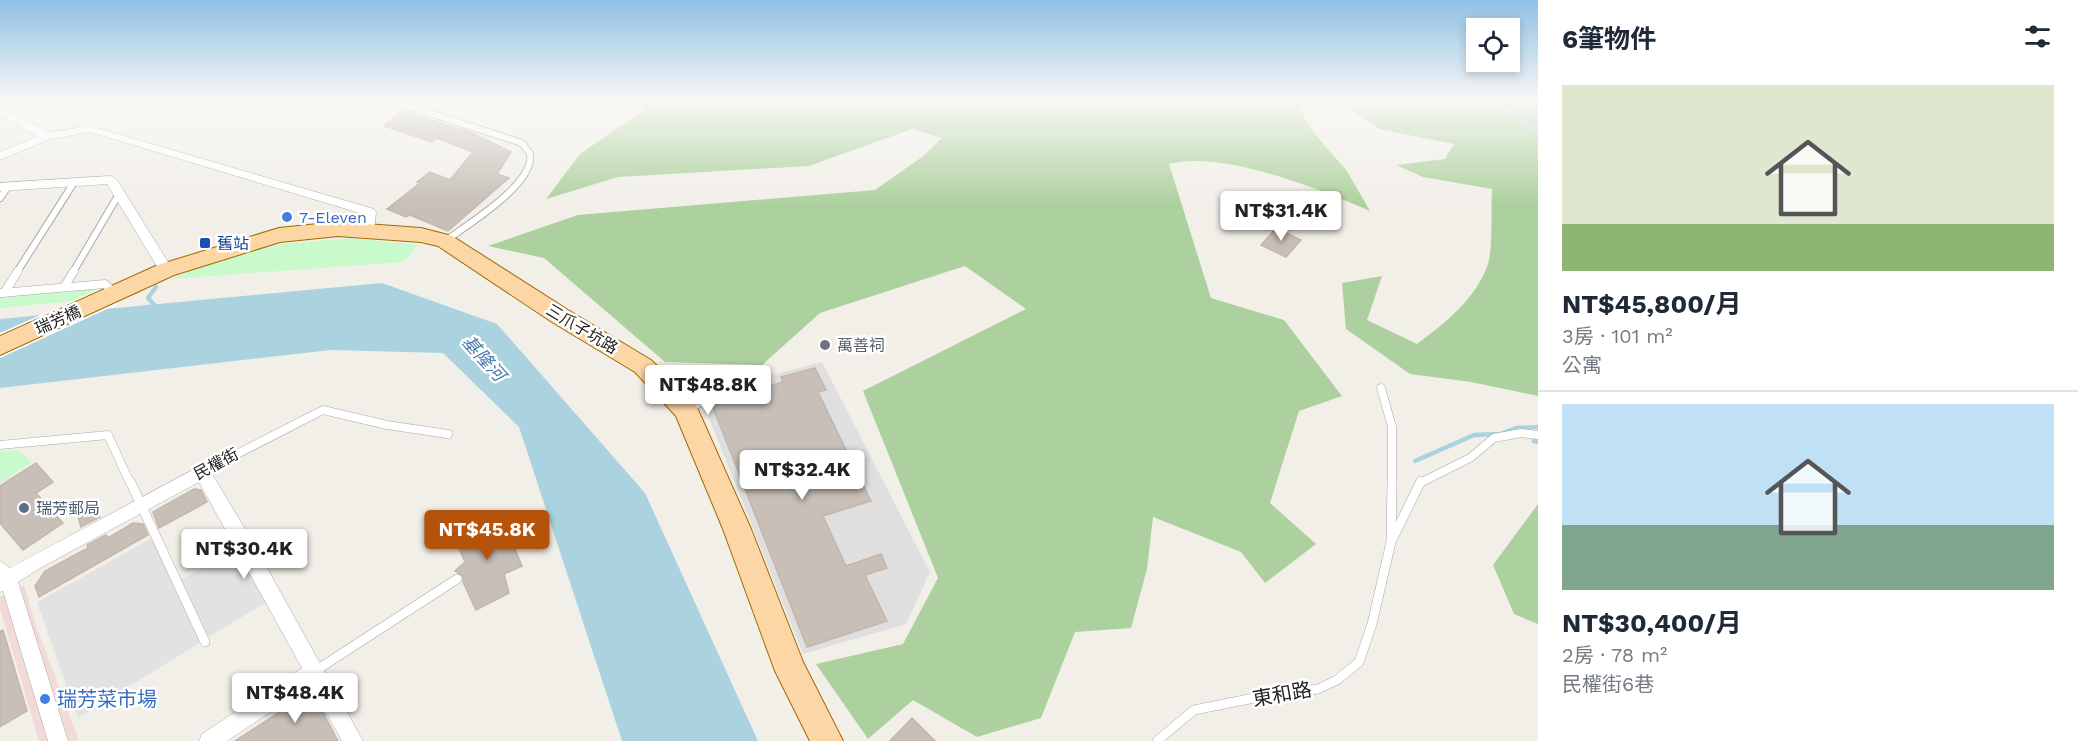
<!DOCTYPE html>
<html lang="zh-TW">
<head>
<meta charset="utf-8">
<style>
	:root { --surface:#fff; --page:#f6f6f7; --text:#1f2937; --muted:#747a83; --line:#e0e1e3; --accent:#b45309 }
	body { margin:0; font-family:"Work Sans","Noto Sans TC",sans-serif; background:var(--page); color:var(--text); height:100vh; display:flex; flex-direction:column; font-size:22px; white-space:nowrap }
	* { box-sizing:border-box; margin:0 }
	p { font-size:20px; color:var(--muted) }
	.icon { flex:none; width:33px; height:33px; fill:none; stroke:currentColor; stroke-width:2; stroke-linecap:round; stroke-linejoin:round }
	.map { position:relative; flex:1; overflow:hidden }
	.details { display:flex; flex-direction:column; background:var(--surface); width:540px }
	.details>* { flex:none }
	.buttons { position:absolute; left:1466px; top:18px; display:grid; gap:12px }
	.buttons a { display:grid; place-items:center; width:54px; height:54px; border-radius:0px; background:var(--surface); box-shadow:0 3px 9px #0003; font-size:30px }
	.price { position:absolute; translate:-50% -51px; padding:0 14px; border-radius:6px; background:#fff; color:#222; font-size:20px; line-height:39px; filter:drop-shadow(0 2px 3px #0008) }
	.price::after { content:''; position:absolute; left:50%; top:36px; width:18px; height:14px; margin-left:-9px; background:inherit; clip-path:polygon(0 0,100% 0,50% 100%) }
	.price.selected { background:var(--accent); color:#fff }
	ul { padding:0; list-style:none }
	li { display:grid; align-content:center; gap:12px; height:318px; padding:0 24px }
	li+li { border-top:2px solid var(--line) }
	li span { display:grid; place-items:center; height:186px; border-radius:0px; color:#555 }
	li>.icon { margin-inline-start:auto }
	span .icon { width:108px; height:108px; fill:#fffc; stroke-width:1 }
	li b { font-size:26px }
	h2 { display:flex; justify-content:space-between; align-items:center; height:72px; padding:0 24px; font-size:26px }
	main { display:flex; flex:1; min-height:0 }
	.map>svg:first-child { display:block }
	.residential { fill:#e0dfdf }
	.commercial { fill:#f2dad9 }
	.forest { fill:#add19e }
	.park { fill:#c8facc }
	.parking { fill:#e2e2e2 }
	.water { fill:#aad3df }
	.pier { fill:#fff }
	.lines { fill:none; stroke-linecap:round; stroke-linejoin:round }
	.stream-far1 { stroke:#aad3df; stroke-width:4 }
	.stream { stroke:#aad3df; stroke-width:4.5 }
	.building { fill:#c7bfb8; stroke:#c4b6ab; stroke-width:1.5 }
	.service-far2-casing { stroke:#a9a9a9; stroke-width:8 }
	.service-far1-casing { stroke:#a9a9a9; stroke-width:9 }
	.service-casing { stroke:#a9a9a9; stroke-width:10 }
	.minor-casing { stroke:#a9a9a9; stroke-width:1 }
	.primary-casing { stroke:#a06b00; stroke-width:2 }
	.service-far2 { stroke:#fff; stroke-width:6 }
	.service-far1 { stroke:#fff; stroke-width:8 }
	.service { stroke:#fff; stroke-width:9 }
	.minor { fill:#fff; fill-rule:evenodd }
	.primary { fill:#fcd6a4; fill-rule:evenodd }
	.shop-dot { fill:#3f7fe0; stroke:#fff; stroke-width:2 }
	.transit-dot { fill:#1a4fb4; stroke:#fff; stroke-width:2 }
	.worship-dot { fill:#6b7280; stroke:#fff; stroke-width:2 }
	.service-dot { fill:#5c6f8a; stroke:#fff; stroke-width:2 }
	.labels { text-anchor:middle; dominant-baseline:central; stroke-width:5; stroke-linejoin:round; paint-order:stroke }
	.shop-label { font-size:16px; fill:#366cbe; stroke:#fff; text-anchor:start }
	.transit-label { font-size:16px; fill:#164399; stroke:#fff; text-anchor:start }
	.street-label { font-size:16px; fill:#222; stroke:#fff }
	.worship-label { font-size:16px; fill:#5b616d; stroke:#fff; text-anchor:start }
	.service-label { font-size:16px; fill:#4e5e75; stroke:#fff; text-anchor:start }
	.water-label { font-size:18px; font-style:italic; fill:#4a7aab; stroke:#fff }
	.near-street-label { font-size:20px; fill:#222; stroke:#fff }
	.near-shop-label { font-size:20px; fill:#366cbe; stroke:#fff; text-anchor:start }
</style>
</head>
<body>
<main>
<div class="map">
<svg width="1538" height="741" viewBox="0 0 1538 741">
	<rect width="100%" height="100%" fill="#f2efe9"/>
	<polygon class="residential" points="822,362 930,572 906,624 803,654 703,403 738,384"/>
	<polygon class="commercial" points="24,585 37,628 79,741 39,741 0,609 0,597"/>
	<g class="forest">
		<path d="M628 101H1326L1299 108 1313 132 1347 171 1370 211C1319 189 1223 150 1169 164L1211 298 1284 320 1342 396 1299 411 1270 503 1316 544 1265 583 1241 552 1153 517 1147 569 1131 628 1075 632 1041 718 977 737 913 700 868 739 816 664 903 644 938 578 863 391 1026 309 965 266 820 313 762 365 665 362 544 258 488 246 578 215 875 190 922 157 942 138 912 129 809 166 618 177 546 199 580 154 645 109Z"/>
		<path d="M1338 101H1538V396L1471 382 1410 374 1346 329 1342 283 1382 276 1367 320 1417 344C1445 323 1476 299 1488 264 1493 250 1491 206 1492 189L1423 177 1396 165 1445 159 1454 144 1379 129Z"/>
		<polygon points="1538,504 1538,624 1514,614 1493,565"/>
	</g>
	<g class="park">
		<polygon points="351,238 418,245 403,262 171,279 222,258 283,244"/>
		<polygon points="100,288 73,301 0,308 0,296"/>
		<polygon points="18,450 32,462 0,483 0,451"/>
	</g>
	<g class="parking">
		<polygon points="152,538 201,642 78,718 37,602"/>
		<polygon points="237,548 265,603 205,639 179,581"/>
	</g>
	<polygon class="water" points="382,283 497,324 645,493 758,741 622,741 519,427 443,353 331,350 0,388 0,319"/>
	<polygon class="pier" points="104,287 118,304 0,358 0,333"/>
	<g class="lines">
		<polyline class="stream-far1" points="1496,101 1538,134"/>
		<g class="stream">
			<polyline points="156,287 148,298 157,308"/>
			<polyline points="1534,441 1538,442"/>
			<polyline points="1415,461 1474,435 1500,434 1516,428 1538,427"/>
		</g>
	</g>
	<g class="building">
		<polygon points="401,111 470,132 511,152 497,174 509,178 448,231 410,215 406,217 387,209 420,183 417,182 430,172 450,180 473,152 437,138 432,142 384,126"/>
		<polygon points="1276,228 1301,240 1286,257 1261,245"/>
		<polygon points="815,368 826,390 818,392 871,501 823,516 846,566 881,554 887,568 865,575 887,621 807,647 712,405 730,397 783,382 781,377"/>
		<polygon points="697,377 713,385 709,390 698,394 687,389"/>
		<polygon points="36,463 53,482 36,493 63,523 23,550 0,523 0,486"/>
		<polygon points="194,489 201,490 207,502 159,528 153,512"/>
		<polygon points="96,508 100,517 81,527 78,517"/>
		<polygon points="500,513 522,566 504,574 509,593 476,610 463,582 463,576 455,571 465,562 455,539"/>
		<polygon points="133,523 143,524 148,535 39,597 35,586 45,571 88,548 87,545 106,535 108,538"/>
		<polygon points="3,630 27,711 0,727 0,631"/>
		<polygon points="312,691 338,741 235,741"/>
		<polygon points="912,718 935,741 890,741"/>
	</g>
	<g class="lines">
		<g class="service-far2-casing">
			<g id="service-far2">
				<path d="M408 101V106L522 143 530 154C535 184 467 225 445 241"/>
				<polyline points="0,198 7,188"/>
				<polyline points="17,272 73,184"/>
				<polyline points="73,272 119,194"/>
			</g>
		</g>
		<g class="service-far1-casing">
			<g id="service-far1">
				<polyline points="64,287 74,271"/>
				<polyline points="1,293 105,284 114,293"/>
				<polyline points="4,293 18,271"/>
				<polyline points="1381,388 1392,427 1392,483"/>
				<polyline points="0,445 108,435 130,483"/>
				<polyline points="202,472 323,410 387,425 448,434"/>
				<polyline points="1420,483 1470,458 1494,438 1521,433 1538,435"/>
			</g>
		</g>
		<g class="service-casing">
			<g id="service">
				<polyline points="130,481 205,642"/>
				<polyline points="1393,538 1421,481"/>
				<polyline points="315,671 457,579"/>
				<polyline points="1157,741 1194,710 1259,697 1318,689 1337,680 1359,662 1372,624 1391,542 1392,481"/>
			</g>
		</g>
		<g class="minor-casing">
			<g id="minor">
				<polygon points="0,107 49,132 90,126 374,209 376,212 374,231 368,235 363,234 362,231 363,214 90,132 50,139 0,160 0,152 38,136 0,115"/>
				<polygon points="111,176 117,180 171,267 173,270 171,273 161,273 107,184 0,191 0,183"/>
				<polygon points="722,388 727,390 730,394 727,398 683,413 678,411 675,407 678,403"/>
				<polygon points="202,465 208,467 251,539 363,741 342,741 311,685 227,741 199,741 202,734 302,668 199,482 42,567 18,582 68,741 48,741 3,591 0,592 0,561 10,568"/>
			</g>
		</g>
		<g class="primary-casing">
			<polygon id="primary" points="338,222 421,228 452,236 568,310 651,360 695,403 751,529 803,662 843,741 810,741 775,671 723,529 676,416 635,372 552,322 438,246 421,242 338,236 280,242 174,275 0,355 0,336 158,265 279,228"/>
		</g>
		<use href="#service-far2" class="service-far2"/>
		<use href="#service-far1" class="service-far1"/>
		<use href="#service" class="service"/>
		<use href="#minor" class="minor"/>
		<use href="#primary" class="primary"/>
	</g>
	<linearGradient id="sky" x2="0" y2="1"><stop stop-color="#8fc0e4"/><stop offset="0.49" stop-color="#f9f8f5"/><stop offset="1" stop-color="#f9f8f5" stop-opacity="0"/></linearGradient>
	<rect width="1538" height="205" fill="url(#sky)"/>
	<g class="shop-dot">
		<circle cx="287" cy="217" r="6"/>
		<circle cx="45" cy="699" r="6"/>
	</g>
	<rect class="transit-dot" x="199" y="237" width="12" height="12" rx="3"/>
	<circle class="worship-dot" cx="825" cy="345" r="6"/>
	<circle class="service-dot" cx="24" cy="508" r="6"/>
	<g class="labels">
		<g class="shop-label">
			<text x="299" y="217">7-Eleven</text>
		</g>
		<g class="transit-label">
			<text x="217" y="243">舊站</text>
		</g>
		<g class="street-label">
			<text transform="translate(58 320) rotate(-24)">瑞芳橋</text>
			<text transform="translate(582 329) rotate(31)">三爪子坑路</text>
			<text transform="translate(216 464) rotate(-28)">民權街</text>
		</g>
		<g class="worship-label">
			<text x="837" y="345">萬善祠</text>
		</g>
		<g class="service-label">
			<text x="36" y="508">瑞芳郵局</text>
		</g>
		<g class="water-label">
			<text transform="translate(484 358) rotate(48)">基隆河</text>
		</g>
		<g class="near-street-label">
			<text transform="translate(1282 694) rotate(-10)">東和路</text>
		</g>
		<g class="near-shop-label">
			<text x="57" y="699">瑞芳菜市場</text>
		</g>
	</g>
</svg>
<div class="buttons">
<a><svg class="icon" aria-label="locate" viewBox="0 0 24 24"><circle cx="12" cy="12" r="6"/><path d="M12 2v4M12 18v4M2 12h4M18 12h4"/></svg></a>
</div>
<b class="price" style="left:1281px;top:242px">NT$31.4K</b>
<b class="price" style="left:708px;top:416px">NT$48.8K</b>
<b class="price" style="left:802px;top:501px">NT$32.4K</b>
<b class="price selected" style="left:487px;top:561px">NT$45.8K</b>
<b class="price" style="left:244px;top:580px">NT$30.4K</b>
<b class="price" style="left:295px;top:724px">NT$48.4K</b>
</div>
<section class="details">
<h2>6筆物件<svg class="icon" aria-label="filters" viewBox="0 0 24 24"><path d="M4 7h16M4 17h16"/><circle cx="9" cy="7" r="2"/><circle cx="15" cy="17" r="2"/></svg></h2>
<ul>
<li><span style="background:linear-gradient(#dfe7d0 75%,#8fb573 0)"><svg class="icon" aria-label="home" viewBox="0 0 24 24"><path d="M3 11l9-7 9 7M6 9v11h12V9"/></svg></span><div><b>NT$45,800/月</b><p>3房 · 101 m²</p><p>公寓</p></div></li>
<li><span style="background:linear-gradient(#bfe0f5 65%,#7fa58c 0)"><svg class="icon" aria-label="home" viewBox="0 0 24 24"><path d="M3 11l9-7 9 7M6 9v11h12V9"/></svg></span><div><b>NT$30,400/月</b><p>2房 · 78 m²</p><p>民權街6巷</p></div></li>
</ul>
</section>
</main>
</body>
</html>
